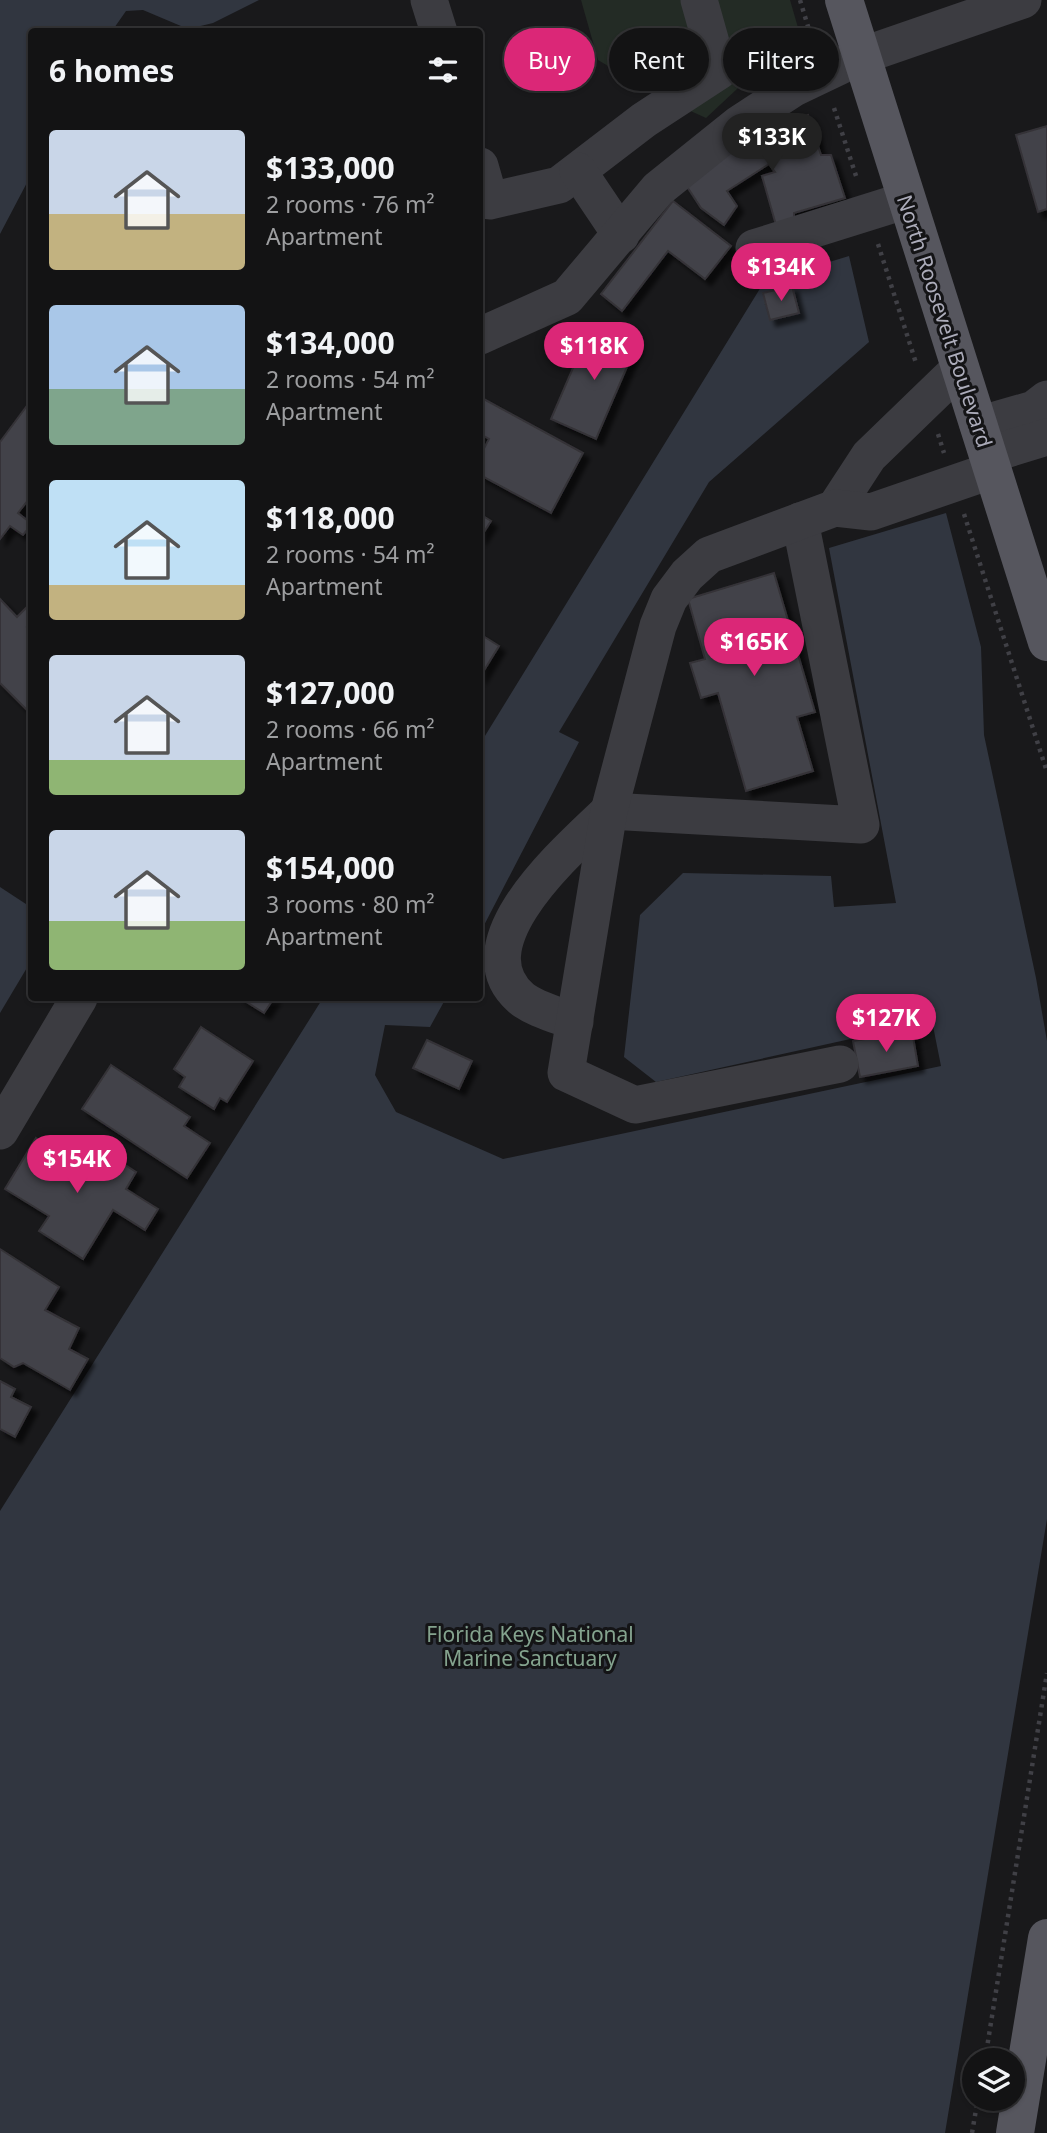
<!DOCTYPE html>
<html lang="en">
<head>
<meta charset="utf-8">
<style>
	:root { --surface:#131314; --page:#1c1c1d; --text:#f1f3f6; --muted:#9d9ea0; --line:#323234; --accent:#db2777 }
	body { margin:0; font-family:"Noto Sans",sans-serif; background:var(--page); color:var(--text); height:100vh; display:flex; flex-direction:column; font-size:26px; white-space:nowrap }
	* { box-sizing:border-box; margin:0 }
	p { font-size:23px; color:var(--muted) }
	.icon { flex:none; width:38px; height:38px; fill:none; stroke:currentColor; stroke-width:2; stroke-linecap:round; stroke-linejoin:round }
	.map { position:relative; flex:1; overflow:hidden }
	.details { position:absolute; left:28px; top:28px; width:455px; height:973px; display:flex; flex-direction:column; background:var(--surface); border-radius:7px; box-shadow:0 2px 5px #0004,0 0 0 2px var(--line) }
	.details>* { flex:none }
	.top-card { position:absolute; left:504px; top:28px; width:438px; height:63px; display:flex; gap:14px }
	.tools { position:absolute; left:962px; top:2048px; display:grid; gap:14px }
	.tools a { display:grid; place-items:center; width:63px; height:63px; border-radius:50%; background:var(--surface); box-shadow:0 2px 5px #0004,0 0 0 2px var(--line); font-size:35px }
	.price { position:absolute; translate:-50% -60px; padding:0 16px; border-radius:24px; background:var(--accent); color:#fff; font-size:23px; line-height:46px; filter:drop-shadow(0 2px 4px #0008) }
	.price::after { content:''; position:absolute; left:50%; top:42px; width:21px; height:16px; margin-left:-10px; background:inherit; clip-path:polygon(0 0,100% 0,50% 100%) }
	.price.on { background:#222; color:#fff }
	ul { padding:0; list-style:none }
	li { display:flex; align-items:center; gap:21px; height:175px; padding:0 21px }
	li span { display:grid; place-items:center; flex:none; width:196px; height:140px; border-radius:7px; color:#555 }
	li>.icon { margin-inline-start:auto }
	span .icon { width:84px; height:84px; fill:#fffc; stroke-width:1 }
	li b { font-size:30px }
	h2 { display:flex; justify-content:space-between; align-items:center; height:84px; padding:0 21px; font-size:30px }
	.pill { padding:0 24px; border-radius:32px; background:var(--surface); box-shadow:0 2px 5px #0004,0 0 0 2px var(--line); font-size:24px; line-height:63px }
	.pill.on { background:var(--accent); color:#fff }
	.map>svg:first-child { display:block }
	.green { fill:#232b25 }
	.water { fill:#313640 }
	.building { fill:#434348; stroke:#343337; stroke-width:2; filter:url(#shadow) }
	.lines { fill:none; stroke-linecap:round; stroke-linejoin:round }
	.path { stroke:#404046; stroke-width:4.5; stroke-dasharray:3.5 5; stroke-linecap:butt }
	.minor { stroke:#3c3c41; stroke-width:37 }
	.major { stroke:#56565e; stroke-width:38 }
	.labels { text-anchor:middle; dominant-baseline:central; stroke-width:6; stroke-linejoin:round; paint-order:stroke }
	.street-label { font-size:21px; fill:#acacba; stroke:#141416 }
	.park-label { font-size:21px; fill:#84a38e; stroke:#141416 }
</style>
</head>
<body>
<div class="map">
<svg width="1047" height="2133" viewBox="0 0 1047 2133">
	<defs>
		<filter id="shadow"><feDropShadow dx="6" dy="6" stdDeviation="2" flood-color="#0009"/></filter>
	</defs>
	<rect width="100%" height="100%" fill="#19191b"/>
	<polygon class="green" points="581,0 790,0 799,31 706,118 662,98 598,60"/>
	<g class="water">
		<polygon points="0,0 259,0 213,23 188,29 143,10 126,11 112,31 32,32 31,175 0,234"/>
		<polygon points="849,256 869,342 709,482 559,732 579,742 480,933 480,744 764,282"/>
		<polygon points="946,513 981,647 984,735 1036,978 1047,1041 1047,1519 945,2133 0,2133 0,1511 323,998 446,998 430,1027 385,1025 375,1075 396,1112 503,1159 941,1066 932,1021 656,1082 624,1057 640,915 683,873 831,876 834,907 896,903 829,548"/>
		<polygon points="0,887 32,908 31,961 0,1013"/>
	</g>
	<g class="building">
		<polygon points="808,115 821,155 831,155 845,198 794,213 794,220 776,225 762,176 775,172 769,164 727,191 737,206 724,225 701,208 684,182 761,131"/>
		<polygon points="1047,126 1047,209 1038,212 1016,135"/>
		<polygon points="673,201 731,246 705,279 668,251 622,311 601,294"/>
		<polygon points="792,286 799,313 770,320 763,293"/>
		<polygon points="591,326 636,346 596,439 551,419"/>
		<polygon points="480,397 583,453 551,513 480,475 480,456 489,439 480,434"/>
		<polygon points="32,399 32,495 18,513 32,524 23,535 10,526 0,539 0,442"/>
		<polygon points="480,514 491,521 480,538"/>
		<polygon points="774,573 815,712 797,717 813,771 746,791 718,693 701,698 690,663 705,659 688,599"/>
		<polygon points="0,599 17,617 26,608 32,614 32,623 27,627 32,632 32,715 0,683"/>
		<polygon points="480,634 499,646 480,677"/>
		<polygon points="240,998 274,998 264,1013"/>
		<polygon points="201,1027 253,1061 227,1102 220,1098 214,1109 179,1087 185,1077 174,1069"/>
		<polygon points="912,1031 918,1066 860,1077 853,1041"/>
		<polygon points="427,1040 472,1061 459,1089 413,1068"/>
		<polygon points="111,1065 190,1117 184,1126 210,1143 187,1178 82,1109"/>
		<polygon points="36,1138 86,1169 99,1148 136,1172 126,1189 158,1209 145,1230 113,1210 83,1259 39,1231 49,1216 5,1189"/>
		<polygon points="0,1249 59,1287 45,1310 79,1328 69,1349 88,1359 70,1390 23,1363 14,1367 0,1358"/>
		<polygon points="0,1381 15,1389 11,1397 31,1407 15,1437 0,1429"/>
	</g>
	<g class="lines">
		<g class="path">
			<polyline points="800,0 813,43"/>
			<polyline points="834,108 857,179"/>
			<polyline points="878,244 916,363"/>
			<polyline points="938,434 944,453"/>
			<polyline points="964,514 1047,772"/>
			<polyline points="985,2060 1047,1673"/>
			<polyline points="972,2133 978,2098"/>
		</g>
		<g class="minor">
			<polyline points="429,0 439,32"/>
			<polyline points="480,166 490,201 559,185 644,120 719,71 699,0"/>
			<polyline points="578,171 621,235"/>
			<polyline points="754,248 907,200"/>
			<polyline points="480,336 567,297 658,189 739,124 794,88 861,56 1023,0"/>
			<polyline points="978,425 1034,409 1047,399"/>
			<polyline points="988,455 1047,437"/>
			<polyline points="835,508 869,456 960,368"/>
			<path d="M575 1022C560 1016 532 1008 521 998 458 943 572 847 609 811L861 825 800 521"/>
			<polyline points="840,1064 635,1105 566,1073 609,811 658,626 669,599 687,575 709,555 835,508 871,512 993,470"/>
			<polyline points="0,1131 79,998"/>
		</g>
		<g class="major">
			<polyline points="844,0 1047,642"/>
			<polyline points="1015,2133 1047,1938"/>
		</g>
	</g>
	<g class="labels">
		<g class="street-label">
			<text transform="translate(945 321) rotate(72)">North Roosevelt Boulevard</text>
		</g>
		<g class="park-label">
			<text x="530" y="1634">Florida Keys National<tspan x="530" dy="24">Marine Sanctuary</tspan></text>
		</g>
	</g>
</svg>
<div class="tools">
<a><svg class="icon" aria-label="layers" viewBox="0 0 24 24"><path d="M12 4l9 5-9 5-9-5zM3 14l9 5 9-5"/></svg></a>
</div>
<b class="price on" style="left:772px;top:173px">$133K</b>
<b class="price" style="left:781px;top:303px">$134K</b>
<b class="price" style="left:594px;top:382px">$118K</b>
<b class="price" style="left:754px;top:678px">$165K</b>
<b class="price" style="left:886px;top:1054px">$127K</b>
<b class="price" style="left:77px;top:1195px">$154K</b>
<div class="top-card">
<a class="pill on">Buy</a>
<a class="pill">Rent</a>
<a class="pill">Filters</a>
</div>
<section class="details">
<h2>6 homes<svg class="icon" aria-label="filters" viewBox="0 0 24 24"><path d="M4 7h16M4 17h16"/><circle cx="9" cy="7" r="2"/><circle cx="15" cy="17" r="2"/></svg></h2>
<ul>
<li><span style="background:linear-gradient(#c9d6e8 60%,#c2b280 0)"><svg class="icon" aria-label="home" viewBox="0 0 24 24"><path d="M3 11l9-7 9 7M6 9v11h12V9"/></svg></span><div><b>$133,000</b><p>2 rooms · 76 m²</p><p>Apartment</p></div></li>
<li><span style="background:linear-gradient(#a9c7e8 60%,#7fa58c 0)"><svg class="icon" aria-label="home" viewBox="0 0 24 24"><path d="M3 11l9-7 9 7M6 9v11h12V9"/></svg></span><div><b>$134,000</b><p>2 rooms · 54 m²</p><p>Apartment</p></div></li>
<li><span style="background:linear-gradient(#bfe0f5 75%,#c2b280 0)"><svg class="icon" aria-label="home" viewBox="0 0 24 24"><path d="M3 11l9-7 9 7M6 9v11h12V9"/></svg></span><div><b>$118,000</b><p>2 rooms · 54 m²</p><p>Apartment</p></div></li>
<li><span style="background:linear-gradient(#c9d6e8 75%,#8fb573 0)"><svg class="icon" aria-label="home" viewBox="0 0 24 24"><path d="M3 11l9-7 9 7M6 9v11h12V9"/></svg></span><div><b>$127,000</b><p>2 rooms · 66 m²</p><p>Apartment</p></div></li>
<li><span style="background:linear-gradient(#c9d6e8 65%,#8fb573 0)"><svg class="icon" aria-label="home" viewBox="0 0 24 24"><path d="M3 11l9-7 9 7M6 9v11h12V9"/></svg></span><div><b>$154,000</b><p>3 rooms · 80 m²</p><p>Apartment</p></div></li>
</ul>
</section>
</div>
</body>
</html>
